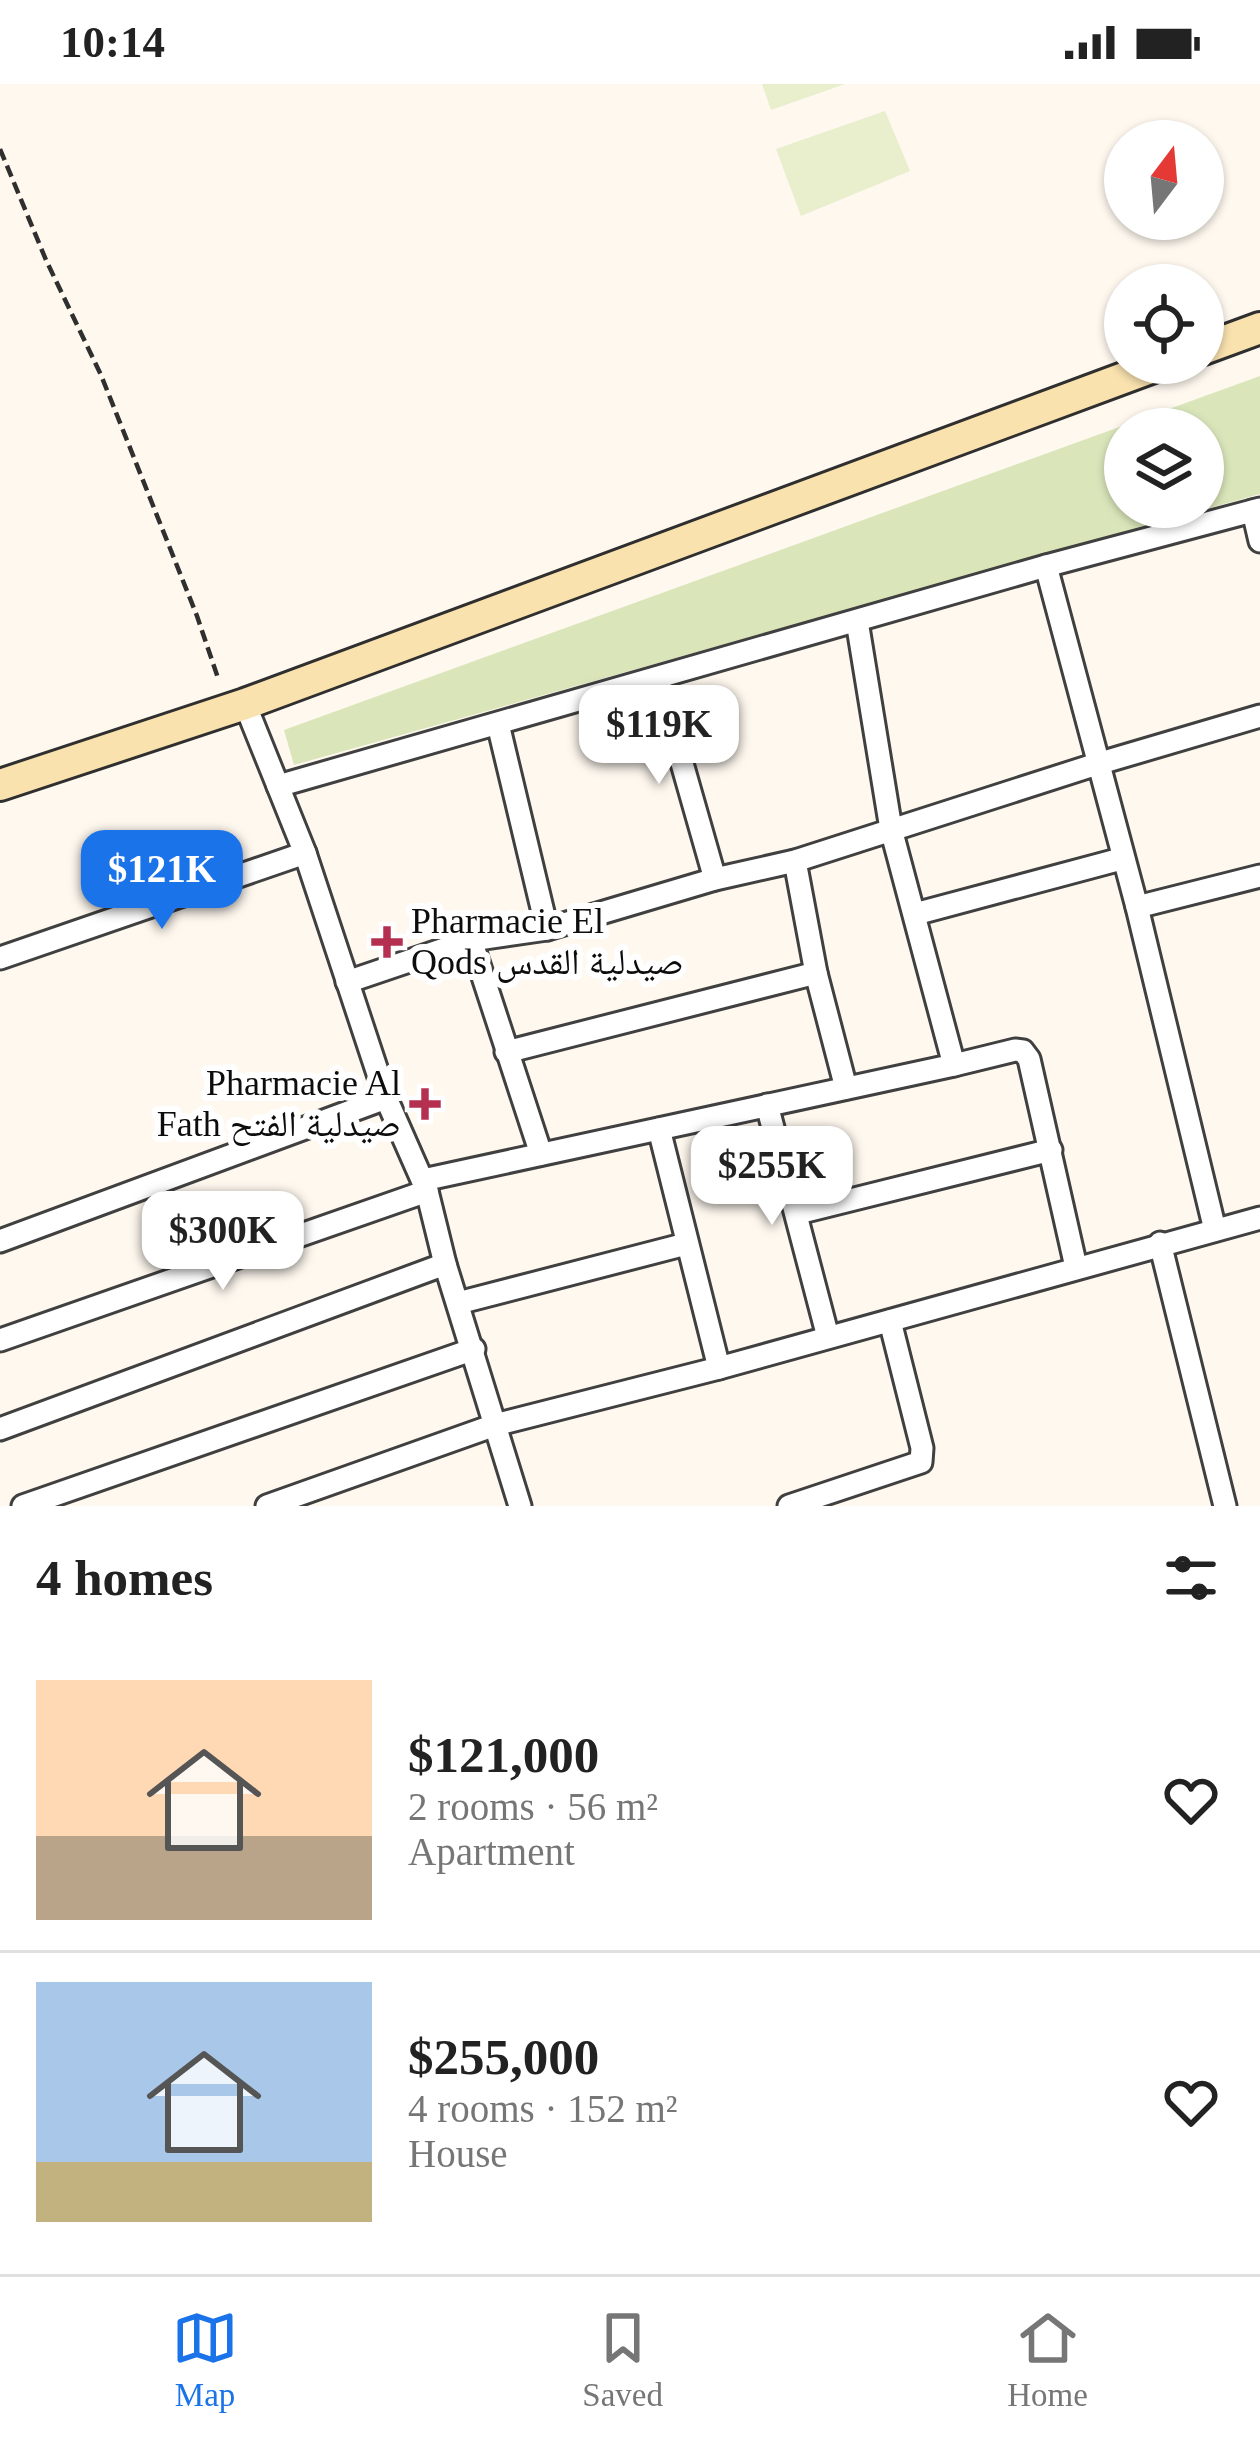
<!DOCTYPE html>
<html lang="en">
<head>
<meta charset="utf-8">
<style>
	:root { --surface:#fff; --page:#f2f2f2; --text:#222; --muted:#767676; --line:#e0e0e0; --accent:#1a73e8 }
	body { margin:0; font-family:"Times New Roman","Noto Naskh Arabic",serif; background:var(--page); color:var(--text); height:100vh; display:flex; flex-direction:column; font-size:45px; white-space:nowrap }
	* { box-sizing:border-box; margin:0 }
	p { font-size:39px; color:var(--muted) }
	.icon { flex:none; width:66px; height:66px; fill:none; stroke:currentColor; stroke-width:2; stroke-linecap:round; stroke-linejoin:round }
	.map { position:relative; height:1422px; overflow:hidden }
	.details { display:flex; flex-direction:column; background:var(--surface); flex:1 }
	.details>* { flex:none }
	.needle { width:78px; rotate:16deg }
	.buttons { position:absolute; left:1104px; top:36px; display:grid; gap:24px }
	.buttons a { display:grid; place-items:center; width:120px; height:120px; border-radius:50%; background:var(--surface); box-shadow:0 3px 9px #0004; font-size:60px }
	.price { position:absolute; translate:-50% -102px; padding:0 27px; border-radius:24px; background:#fff; color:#222; font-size:39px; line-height:78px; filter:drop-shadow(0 3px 6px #0008) }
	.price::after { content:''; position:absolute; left:50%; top:72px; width:36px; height:27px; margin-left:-18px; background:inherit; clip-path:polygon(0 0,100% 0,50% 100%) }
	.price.active { background:var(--accent); color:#fff }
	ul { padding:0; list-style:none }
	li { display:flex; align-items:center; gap:36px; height:300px; padding:0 36px }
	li+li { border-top:3px solid var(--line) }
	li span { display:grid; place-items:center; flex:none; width:336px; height:240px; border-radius:0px; color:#555 }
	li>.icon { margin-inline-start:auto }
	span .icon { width:144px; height:144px; fill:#fffc; stroke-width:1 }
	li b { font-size:51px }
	h2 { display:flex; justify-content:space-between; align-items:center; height:144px; padding:0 36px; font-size:51px }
	.status { display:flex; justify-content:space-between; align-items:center; height:84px; padding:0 60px; background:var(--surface); direction:ltr }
	.status svg { height:33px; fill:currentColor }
	.menu { display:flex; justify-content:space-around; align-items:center; height:168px; border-top:3px solid var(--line); background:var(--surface); font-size:33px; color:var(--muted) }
	.menu a { display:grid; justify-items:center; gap:6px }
	.menu .active { color:var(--accent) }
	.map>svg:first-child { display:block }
	.park { fill:#dae6ba; fill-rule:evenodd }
	.pitch { fill:#e9eecc }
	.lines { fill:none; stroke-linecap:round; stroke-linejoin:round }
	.minor-casing { stroke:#404040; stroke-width:27 }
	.secondary-casing { stroke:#2f2f2f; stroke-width:36 }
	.path { stroke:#2f2f2f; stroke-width:4.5; stroke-dasharray:12 6; stroke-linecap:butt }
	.minor { stroke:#fff; stroke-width:21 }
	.secondary { stroke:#f9e2ae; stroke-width:30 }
	.poi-dot { fill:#b42f50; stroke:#fff; stroke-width:4.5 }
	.labels { text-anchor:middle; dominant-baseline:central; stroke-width:12; stroke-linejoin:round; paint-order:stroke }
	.poi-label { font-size:36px; fill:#0d0d0d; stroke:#fff; text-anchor:start }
</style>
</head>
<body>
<div class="status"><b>10:14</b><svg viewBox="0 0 49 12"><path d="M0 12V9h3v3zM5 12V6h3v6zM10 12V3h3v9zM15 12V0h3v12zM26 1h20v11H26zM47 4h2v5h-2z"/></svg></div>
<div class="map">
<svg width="1260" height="1422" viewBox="0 0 1260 1422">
	<rect width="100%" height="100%" fill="#fef8ef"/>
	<path class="park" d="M1260 292V410L294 681 284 646ZM1125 345H1203V423H1125Z"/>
	<g class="pitch">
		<polygon points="762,0 845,0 771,26"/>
		<polygon points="885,27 910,87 801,132 776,65"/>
	</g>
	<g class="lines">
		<g class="minor-casing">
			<g id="minor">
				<polyline points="1253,427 1260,457"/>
				<polyline points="1046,482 1137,823 1215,1146"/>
				<polyline points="658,595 715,795"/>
				<polyline points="245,620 305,769 386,1014 427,1107 445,1180 520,1422"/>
				<polyline points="498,640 547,845"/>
				<polyline points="278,702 1046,482 1260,425"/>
				<polyline points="795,777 816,889 846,1004"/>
				<polyline points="1137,823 1260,792"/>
				<polyline points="915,830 1121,775"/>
				<polyline points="471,856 541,1070"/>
				<polyline points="0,874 305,769"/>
				<polyline points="347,898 471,856 547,845 715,795 795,777 1097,680 1260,632"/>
				<polyline points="506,968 816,889"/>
				<polyline points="954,981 1015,966 1023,967 1029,975 1076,1183"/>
				<polyline points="767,1021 828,1253"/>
				<polyline points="659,1045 719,1284"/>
				<polyline points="423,1096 954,981 891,745 857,537"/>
				<polyline points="798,1129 1051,1066"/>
				<polyline points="0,1157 386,1014"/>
				<polyline points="1160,1159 1225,1422"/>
				<polyline points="458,1219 686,1160"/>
				<polyline points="0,1256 427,1107"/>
				<polyline points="0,1345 445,1180"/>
				<polyline points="23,1422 474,1265"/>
				<polyline points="267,1422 495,1341 719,1284 1260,1134"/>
				<polyline points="789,1422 921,1378 922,1364 890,1237"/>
			</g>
		</g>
		<g class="secondary-casing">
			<g id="secondary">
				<polyline points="1203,265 1260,244"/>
				<polyline points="0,701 245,620 1164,279"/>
			</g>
		</g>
		<polyline class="path" points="0,65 46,176 101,291 197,532 219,597"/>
		<use href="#minor" class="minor"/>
		<use href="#secondary" class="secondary"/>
	</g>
	<g class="poi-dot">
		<path d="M381 840h12v12h12v12h-12v12h-12v-12h-12v-12h12z"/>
		<path d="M419 1002h12v12h12v12h-12v12h-12v-12h-12v-12h12z"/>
	</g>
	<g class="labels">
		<g class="poi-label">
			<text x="411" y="837">Pharmacie El<tspan x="411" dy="41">Qods صيدلية القدس</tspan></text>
			<text x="401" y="999" text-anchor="end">Pharmacie Al<tspan x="401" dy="41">Fath صيدلية الفتح</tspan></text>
		</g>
	</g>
</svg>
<div class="buttons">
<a><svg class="needle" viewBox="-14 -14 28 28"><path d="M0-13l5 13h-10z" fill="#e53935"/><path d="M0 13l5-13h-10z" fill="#767676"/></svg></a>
<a><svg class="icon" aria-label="locate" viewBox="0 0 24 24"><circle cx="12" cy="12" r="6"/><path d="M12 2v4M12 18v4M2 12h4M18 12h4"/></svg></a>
<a><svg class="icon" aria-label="layers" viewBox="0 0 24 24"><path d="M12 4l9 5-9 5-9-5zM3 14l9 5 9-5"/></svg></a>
</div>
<b class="price" style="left:659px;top:703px">$119K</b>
<b class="price active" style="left:162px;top:848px">$121K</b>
<b class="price" style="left:772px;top:1144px">$255K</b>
<b class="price" style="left:223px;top:1209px">$300K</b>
</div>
<section class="details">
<h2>4 homes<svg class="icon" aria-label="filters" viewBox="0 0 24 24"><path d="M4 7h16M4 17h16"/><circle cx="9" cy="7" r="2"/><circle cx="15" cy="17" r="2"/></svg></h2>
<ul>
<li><span style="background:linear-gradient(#ffd9b3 65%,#b9a48a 0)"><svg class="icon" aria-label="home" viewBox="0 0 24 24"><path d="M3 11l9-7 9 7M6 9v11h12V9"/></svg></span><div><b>$121,000</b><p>2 rooms · 56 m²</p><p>Apartment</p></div><svg class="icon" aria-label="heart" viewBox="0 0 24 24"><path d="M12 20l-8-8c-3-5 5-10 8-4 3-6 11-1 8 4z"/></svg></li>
<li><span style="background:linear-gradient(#a9c7e8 75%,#c2b280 0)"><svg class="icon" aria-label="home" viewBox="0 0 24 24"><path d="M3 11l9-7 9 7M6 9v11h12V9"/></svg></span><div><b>$255,000</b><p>4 rooms · 152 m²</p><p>House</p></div><svg class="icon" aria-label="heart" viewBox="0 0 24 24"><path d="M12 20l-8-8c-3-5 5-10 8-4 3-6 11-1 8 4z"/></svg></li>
</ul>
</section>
<nav class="menu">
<a class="active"><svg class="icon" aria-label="map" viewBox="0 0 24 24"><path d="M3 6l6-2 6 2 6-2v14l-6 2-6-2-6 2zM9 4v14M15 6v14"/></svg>Map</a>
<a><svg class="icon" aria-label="saved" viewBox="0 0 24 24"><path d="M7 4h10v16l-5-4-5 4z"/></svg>Saved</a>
<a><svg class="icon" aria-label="home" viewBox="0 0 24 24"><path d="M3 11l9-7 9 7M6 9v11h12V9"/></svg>Home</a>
</nav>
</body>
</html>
